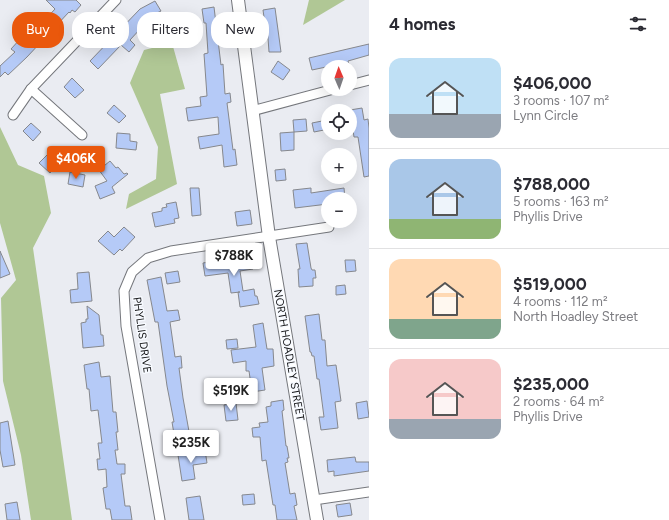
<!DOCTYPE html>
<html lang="en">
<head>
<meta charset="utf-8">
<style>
	:root { --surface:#fff; --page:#f2f2f3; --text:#2b2b33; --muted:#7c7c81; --line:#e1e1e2; --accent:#ea580c }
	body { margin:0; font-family:Figtree,sans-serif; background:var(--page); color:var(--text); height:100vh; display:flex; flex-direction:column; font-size:15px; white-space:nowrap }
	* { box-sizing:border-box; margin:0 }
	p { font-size:13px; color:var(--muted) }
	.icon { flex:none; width:22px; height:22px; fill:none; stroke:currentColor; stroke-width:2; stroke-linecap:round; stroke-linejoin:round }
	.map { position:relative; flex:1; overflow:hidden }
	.panel { display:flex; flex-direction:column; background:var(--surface); width:300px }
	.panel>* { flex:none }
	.guide { position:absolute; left:12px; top:12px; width:297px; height:36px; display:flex; gap:8px }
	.needle { width:26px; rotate:358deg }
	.controls { position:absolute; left:321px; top:60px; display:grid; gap:8px }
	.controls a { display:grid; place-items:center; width:36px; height:36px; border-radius:50%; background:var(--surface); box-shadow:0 4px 16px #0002; font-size:20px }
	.price { position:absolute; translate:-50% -34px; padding:0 9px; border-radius:4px; background:#fff; color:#222; font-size:13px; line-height:26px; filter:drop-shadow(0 1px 2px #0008) }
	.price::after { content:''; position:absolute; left:50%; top:24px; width:12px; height:9px; margin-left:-6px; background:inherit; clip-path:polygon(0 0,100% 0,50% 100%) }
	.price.current { background:var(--accent); color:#fff }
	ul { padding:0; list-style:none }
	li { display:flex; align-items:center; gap:12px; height:100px; padding:0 20px }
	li+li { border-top:1px solid var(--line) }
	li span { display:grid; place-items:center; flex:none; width:112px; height:80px; border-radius:12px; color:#555 }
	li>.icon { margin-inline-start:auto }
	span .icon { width:48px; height:48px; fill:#fffc; stroke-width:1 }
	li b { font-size:17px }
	h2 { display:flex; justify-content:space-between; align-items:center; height:48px; padding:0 20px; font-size:17px }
	.chip { padding:0 14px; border-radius:16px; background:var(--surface); box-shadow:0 4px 16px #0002; font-size:14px; line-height:36px }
	.chip.current { background:var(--accent); color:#fff }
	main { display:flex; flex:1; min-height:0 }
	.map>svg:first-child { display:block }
	.green { fill:#b0c795 }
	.building { fill:#b5caf7; stroke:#86888d }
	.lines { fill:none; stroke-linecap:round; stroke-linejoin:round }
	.street-casing { stroke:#75777c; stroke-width:11 }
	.secondary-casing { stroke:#75777c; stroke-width:14 }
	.street { stroke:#fff; stroke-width:9 }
	.secondary { stroke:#fff; stroke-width:12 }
	.labels { text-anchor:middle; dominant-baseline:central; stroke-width:3; stroke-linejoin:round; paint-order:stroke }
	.street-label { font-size:11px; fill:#101113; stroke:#f7faff }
</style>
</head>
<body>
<main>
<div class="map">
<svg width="369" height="520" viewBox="0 0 369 520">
	<rect width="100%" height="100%" fill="#eaecf2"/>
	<g class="green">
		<polygon points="309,0 345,0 303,25"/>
		<polygon points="172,43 185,89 160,94 177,184 126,209 129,194 156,179 158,147 130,83 144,50"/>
		<polygon points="0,127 18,165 44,176 51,213 33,248 72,520 31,520 21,455 3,381 1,298 16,280 0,223"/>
	</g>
	<g class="building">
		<polygon points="46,0 76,0 81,5 75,12 72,10 70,13 69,12 27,57 8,75 5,72 0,77 0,66 15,52 11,49 31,27 27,24 36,13 44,21 55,9"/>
		<polygon points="155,1 161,11 153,15 130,40 135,45 129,52 121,45 98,69 90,61 140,9"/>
		<polygon points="214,7 221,65 223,64 225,94 230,93 231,102 227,103 233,150 235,149 237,165 224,167 222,145 200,149 198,137 219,134 218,117 188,121 186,108 201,106 200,97 207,96 204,54 208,53 206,23 204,23 202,9"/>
		<polygon points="275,8 281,52 269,52 267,24 265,24 263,10"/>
		<polygon points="369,44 369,55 348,61 349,64 341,66 340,64 312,70 309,58"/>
		<polygon points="278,61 290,70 283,80 271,72"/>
		<polygon points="72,78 84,90 75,98 64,87"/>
		<polygon points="114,105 126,116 119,123 107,113"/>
		<polygon points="362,108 364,120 368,119 369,128 369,176 364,177 358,137 354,137 350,110"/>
		<polygon points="306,119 307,131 294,132 293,120"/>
		<polygon points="322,121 324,130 314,132 312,123"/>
		<polygon points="31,123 41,132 33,141 23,131"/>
		<polygon points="294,132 294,150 281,151 280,133"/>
		<polygon points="117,133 130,134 130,141 137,142 136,150 116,148"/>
		<polygon points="47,155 57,165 50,173 39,163"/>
		<polygon points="110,161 116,168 118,167 124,174 127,173 128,174 112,187 115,193 100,199 95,186 107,181 99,170"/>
		<polygon points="285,169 286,180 276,181 275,170"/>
		<polygon points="70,172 85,175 83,187 68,184"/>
		<polygon points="190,188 199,188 201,215 192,216"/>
		<polygon points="311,188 311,193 344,188 345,199 328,199 328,204 295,208 293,190"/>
		<polygon points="176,202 179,218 174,219 175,223 155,227 152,213 162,211 162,208 167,207 166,204"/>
		<polygon points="250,210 252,224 237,226 235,212"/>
		<polygon points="124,227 135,237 122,251 120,249 114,255 98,241 108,231 114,237"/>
		<polygon points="307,243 311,268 312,270 315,270 316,278 313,278 313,286 299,287 298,269 300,269 296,244"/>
		<polygon points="0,251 10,274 0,278"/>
		<polygon points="251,255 253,269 240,271 243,291 254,289 255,296 257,296 259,304 240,307 238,292 240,292 231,293 228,273 205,276 203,263"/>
		<polygon points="345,260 355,260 356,271 346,272"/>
		<polygon points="178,271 180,282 167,284 165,273"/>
		<polygon points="89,272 92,301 71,303 70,290 78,289 77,273"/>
		<polygon points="161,277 167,311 178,310 180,320 170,322 175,357 181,356 182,368 179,368 183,398 190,437 175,440 172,422 174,422 167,386 158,322 155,322 147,280"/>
		<polygon points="345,285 346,294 336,295 336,286"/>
		<polygon points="87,306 99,315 101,335 103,335 104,346 83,348 81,323 86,322 86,319 88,319"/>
		<polygon points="319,314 322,340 325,340 327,366 336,365 341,401 335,402 338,428 321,430 319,417 324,417 319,379 317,379 314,356 312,356 311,352 310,352 305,316"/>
		<polygon points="263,323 267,349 273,349 274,366 262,368 265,390 252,392 249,371 246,371 246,361 233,363 231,350 256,347 253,325"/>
		<polygon points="237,339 238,348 227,349 226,340"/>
		<polygon points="99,362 101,377 110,376 113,412 116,412 118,432 116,432 118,450 115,450 117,464 125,464 125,474 121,474 125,506 130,506 132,520 112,520 110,509 106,509 103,488 107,487 106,469 98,470 97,459 100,459 98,443 102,443 98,410 91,411 89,389 87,389 84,365"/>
		<polygon points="283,400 284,410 282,411 286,446 287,446 289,458 287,458 288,462 285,463 290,494 295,493 297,505 294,506 297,520 277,520 275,505 273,505 266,460 262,461 260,437 253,437 252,428 260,427 259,423 268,422 266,407 271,406 271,402"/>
		<polygon points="367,401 369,417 358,419 356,403"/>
		<polygon points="236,403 238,420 226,421 224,405"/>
		<polygon points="8,421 15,465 3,467 0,450 0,423"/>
		<polygon points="205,450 207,463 193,465 195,479 182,481 178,455 190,454 190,452"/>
		<polygon points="355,457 356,462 369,462 369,471 334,476 334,471 328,472 327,460"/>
		<polygon points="254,494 255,504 243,505 242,495"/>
		<polygon points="200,496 204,520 189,520 186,498"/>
		<polygon points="17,502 20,520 7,520 5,504"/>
		<polygon points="350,503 352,515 338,517 336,505"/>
	</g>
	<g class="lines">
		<g class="street-casing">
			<g id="street">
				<polyline points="350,85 369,80"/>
				<polyline points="31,89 82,135"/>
				<polyline points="252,111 334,89"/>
				<polyline points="13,115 31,89 116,0"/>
				<polyline points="314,500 369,492"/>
				<polyline points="160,520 126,326 124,291 132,272 148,258 171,251 329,227"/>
			</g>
		</g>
		<g class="secondary-casing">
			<polyline id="secondary" points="238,0 269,237 317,520"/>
		</g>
		<use href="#street" class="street"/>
		<use href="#secondary" class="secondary"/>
	</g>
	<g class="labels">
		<g class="street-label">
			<text transform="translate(142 335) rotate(82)">PHYLLIS DRIVE</text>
			<text transform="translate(289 355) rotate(80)">NORTH HOADLEY STREET</text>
		</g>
	</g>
</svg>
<div class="controls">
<a><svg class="needle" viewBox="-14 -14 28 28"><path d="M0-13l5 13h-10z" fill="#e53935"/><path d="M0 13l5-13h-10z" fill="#7c7c81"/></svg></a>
<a><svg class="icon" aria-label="locate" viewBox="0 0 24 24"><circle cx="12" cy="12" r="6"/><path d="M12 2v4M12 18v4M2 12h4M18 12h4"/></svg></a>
<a>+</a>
<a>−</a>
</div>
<b class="price current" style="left:76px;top:180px">$406K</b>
<b class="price" style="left:234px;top:277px">$788K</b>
<b class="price" style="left:231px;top:412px">$519K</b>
<b class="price" style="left:191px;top:464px">$235K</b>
<div class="guide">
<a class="chip current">Buy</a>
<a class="chip">Rent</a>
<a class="chip">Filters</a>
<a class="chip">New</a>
</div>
</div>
<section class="panel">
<h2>4 homes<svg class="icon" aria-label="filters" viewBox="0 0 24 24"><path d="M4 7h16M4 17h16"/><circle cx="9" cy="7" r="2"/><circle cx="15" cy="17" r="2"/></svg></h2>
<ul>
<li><span style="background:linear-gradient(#bfe0f5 70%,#9aa5b1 0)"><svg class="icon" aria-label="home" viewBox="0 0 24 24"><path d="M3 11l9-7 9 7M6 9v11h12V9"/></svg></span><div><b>$406,000</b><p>3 rooms · 107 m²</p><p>Lynn Circle</p></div></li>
<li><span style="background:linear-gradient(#a9c7e8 75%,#8fb573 0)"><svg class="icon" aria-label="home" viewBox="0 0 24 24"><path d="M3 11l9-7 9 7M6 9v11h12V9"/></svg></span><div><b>$788,000</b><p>5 rooms · 163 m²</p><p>Phyllis Drive</p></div></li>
<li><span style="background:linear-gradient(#ffd9b3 75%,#7fa58c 0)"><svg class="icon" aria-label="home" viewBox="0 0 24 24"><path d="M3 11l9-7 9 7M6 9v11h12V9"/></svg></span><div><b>$519,000</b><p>4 rooms · 112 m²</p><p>North Hoadley Street</p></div></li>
<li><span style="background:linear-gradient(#f6c9c9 75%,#9aa5b1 0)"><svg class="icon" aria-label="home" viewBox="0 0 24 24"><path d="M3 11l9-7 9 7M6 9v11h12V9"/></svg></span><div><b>$235,000</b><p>2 rooms · 64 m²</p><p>Phyllis Drive</p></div></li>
</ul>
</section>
</main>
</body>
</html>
